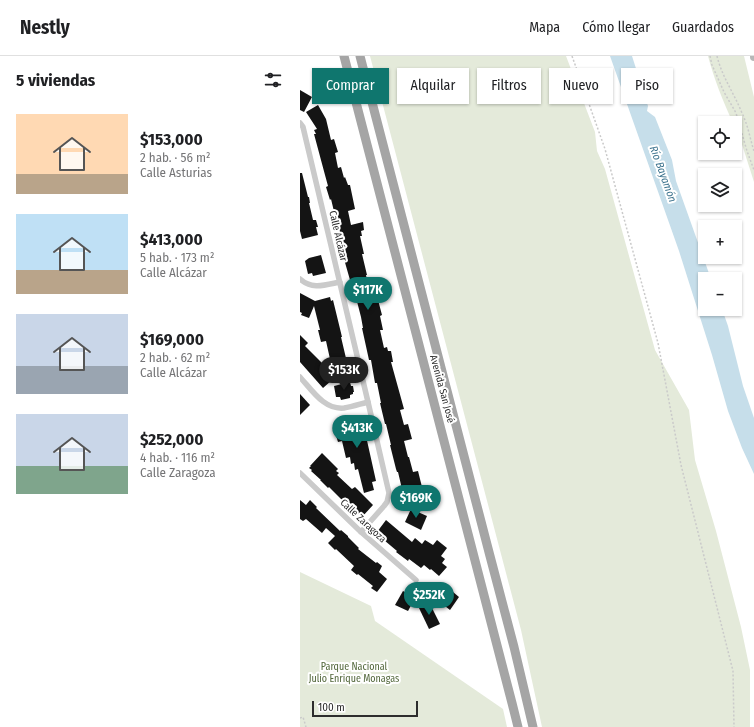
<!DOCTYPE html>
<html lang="es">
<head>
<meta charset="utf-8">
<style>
	:root { --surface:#fff; --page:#f2f2f2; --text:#202124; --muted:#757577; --line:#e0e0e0; --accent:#0f766e }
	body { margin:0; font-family:"Fira Sans Condensed",sans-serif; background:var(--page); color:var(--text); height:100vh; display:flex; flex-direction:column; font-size:15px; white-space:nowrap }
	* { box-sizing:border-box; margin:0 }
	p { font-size:13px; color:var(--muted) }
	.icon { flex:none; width:22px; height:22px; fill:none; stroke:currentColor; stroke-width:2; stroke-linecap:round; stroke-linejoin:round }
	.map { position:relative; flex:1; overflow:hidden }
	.sheet { display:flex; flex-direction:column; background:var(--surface); width:300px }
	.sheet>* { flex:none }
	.hud { position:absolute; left:12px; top:12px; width:380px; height:36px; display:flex; gap:8px }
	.tools { position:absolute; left:398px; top:60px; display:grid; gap:8px }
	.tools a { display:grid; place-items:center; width:44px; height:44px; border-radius:0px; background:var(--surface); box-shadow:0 1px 3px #0004; font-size:20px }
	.scale { position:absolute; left:12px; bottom:10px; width:106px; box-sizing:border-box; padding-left:4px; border:2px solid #2d2d2d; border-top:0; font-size:11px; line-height:14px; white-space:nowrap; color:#2d2d2d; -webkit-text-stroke:3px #fff; paint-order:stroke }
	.price { position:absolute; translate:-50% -34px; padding:0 9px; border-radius:14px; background:var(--accent); color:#fff; font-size:13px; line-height:26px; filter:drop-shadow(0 1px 2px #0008) }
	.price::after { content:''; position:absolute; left:50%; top:24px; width:12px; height:9px; margin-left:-6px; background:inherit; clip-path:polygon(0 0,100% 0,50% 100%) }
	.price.selected { background:#222; color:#fff }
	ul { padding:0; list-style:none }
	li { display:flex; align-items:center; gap:12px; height:100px; padding:0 16px }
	li span { display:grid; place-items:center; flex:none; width:112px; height:80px; border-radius:0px; color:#555 }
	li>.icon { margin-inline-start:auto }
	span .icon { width:48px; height:48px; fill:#fffc; stroke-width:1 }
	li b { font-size:17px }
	h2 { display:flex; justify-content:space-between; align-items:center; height:48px; padding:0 16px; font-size:17px }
	.chip { padding:0 14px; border-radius:0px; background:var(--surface); box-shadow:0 1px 3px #0004; font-size:14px; line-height:36px }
	.chip.selected { background:var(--accent); color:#fff }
	header { display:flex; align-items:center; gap:24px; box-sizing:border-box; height:56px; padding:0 20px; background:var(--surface); border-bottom:1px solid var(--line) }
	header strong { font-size:19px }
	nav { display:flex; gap:22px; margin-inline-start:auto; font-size:14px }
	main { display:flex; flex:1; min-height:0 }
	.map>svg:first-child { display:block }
	.green { fill:#e4eada }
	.water { fill:#c6deea }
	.building { fill:#141414 }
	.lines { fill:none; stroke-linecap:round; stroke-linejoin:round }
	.path { stroke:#cacaca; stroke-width:1.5; stroke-dasharray:2 2; stroke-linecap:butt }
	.street { stroke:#cacaca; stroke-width:5.5 }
	.secondary { stroke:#b7b7b7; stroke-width:8 }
	.primary { stroke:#a5a5a5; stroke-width:9 }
	.labels { text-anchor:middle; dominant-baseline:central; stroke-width:4; stroke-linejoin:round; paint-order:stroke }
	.street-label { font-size:10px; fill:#2d2d2d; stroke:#fff }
	.park-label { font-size:10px; fill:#52673b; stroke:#fff }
	.water-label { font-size:11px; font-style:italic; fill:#3c728d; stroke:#fff }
</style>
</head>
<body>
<header>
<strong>Nestly</strong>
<nav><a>Mapa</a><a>Cómo llegar</a><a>Guardados</a></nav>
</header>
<main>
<section class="sheet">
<h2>5 viviendas<svg class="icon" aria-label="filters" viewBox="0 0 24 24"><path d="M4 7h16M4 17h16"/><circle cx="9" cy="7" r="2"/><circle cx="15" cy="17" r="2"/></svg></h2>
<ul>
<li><span style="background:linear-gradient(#ffd9b3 75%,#b9a48a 0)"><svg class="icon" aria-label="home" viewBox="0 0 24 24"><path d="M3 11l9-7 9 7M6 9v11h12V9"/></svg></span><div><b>$153,000</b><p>2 hab. · 56 m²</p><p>Calle Asturias</p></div></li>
<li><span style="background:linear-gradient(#bfe0f5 70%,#b9a48a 0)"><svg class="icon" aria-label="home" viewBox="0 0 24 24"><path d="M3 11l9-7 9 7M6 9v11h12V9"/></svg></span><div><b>$413,000</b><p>5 hab. · 173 m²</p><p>Calle Alcázar</p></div></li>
<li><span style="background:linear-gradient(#c9d6e8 65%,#9aa5b1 0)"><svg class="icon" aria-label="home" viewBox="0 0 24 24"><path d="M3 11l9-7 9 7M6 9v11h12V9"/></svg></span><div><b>$169,000</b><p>2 hab. · 62 m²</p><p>Calle Alcázar</p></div></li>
<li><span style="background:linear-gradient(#c9d6e8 65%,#7fa58c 0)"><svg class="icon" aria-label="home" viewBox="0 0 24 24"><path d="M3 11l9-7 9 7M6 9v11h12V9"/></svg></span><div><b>$252,000</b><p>4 hab. · 116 m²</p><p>Calle Zaragoza</p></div></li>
</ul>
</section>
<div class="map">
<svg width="454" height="671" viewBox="0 0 454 671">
	<rect width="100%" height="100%" fill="#fff"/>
	<g class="green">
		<polygon points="70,0 266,0 295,76 297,95 305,113 355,294 389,354 395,404 416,475 441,571 450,614 450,671 242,671 221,574"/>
		<path d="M408 0H444L454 41V126L439 79 435 71V67H433C423 45 414 23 408 0Z"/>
		<polygon points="0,516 71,550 75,565 203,653 207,671 0,671"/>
	</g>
	<polygon class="water" points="310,0 332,0 348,50 347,55 355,61 372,104 376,125 411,223 405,223 405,253 422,253 428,270 443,330 454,362 454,418 442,392 428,355 412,299 379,195"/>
	<g class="building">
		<polygon points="0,34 12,41 4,56 0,54"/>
		<polygon points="18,49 26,63 31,84 34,83 38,96 35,97 38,112 41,111 44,122 45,121 48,129 50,129 55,153 48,155 51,169 63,166 64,174 61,175 62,180 60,180 64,198 62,198 67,219 66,219 68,230 70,230 74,245 78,244 82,259 80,260 83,274 80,274 84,292 87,291 88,295 91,295 93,306 91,306 104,353 100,354 104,369 108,368 112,383 104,385 108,401 109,401 113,416 118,415 123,435 121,435 124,445 114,448 114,447 102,449 98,434 102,433 98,416 97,416 96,413 90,389 91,389 86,368 85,368 80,347 81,347 77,327 75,327 71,304 69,304 62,272 63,272 61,261 53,230 52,231 44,203 42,189 43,189 39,172 38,172 31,143 30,144 26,131 28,130 25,119 14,78 16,78 14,74 17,73 6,56"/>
		<polygon points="0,117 2,117 8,141 9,141 10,147 9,147 13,164 16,164 18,171 16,171 18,179 2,183 0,175"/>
		<polygon points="21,199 26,217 13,220 12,217 8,218 5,205 9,202"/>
		<polygon points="0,237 15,245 30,241 31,245 33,244 42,281 41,281 49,315 40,317 23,332 0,306 0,279 8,287 5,290 24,309 30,303 26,285 21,286 18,274 20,274 14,250 9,262 1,259 2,257 0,256"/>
		<polygon points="50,326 51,330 53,330 54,336 53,336 53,338 50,339 50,342 41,344 40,341 36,341 34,330"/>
		<polygon points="0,338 10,349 0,359"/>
		<polygon points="63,360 65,371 64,371 76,425 72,426 74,434 64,437 58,413 55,414 54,407 51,408 50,401 46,402 42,385 38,386 34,373 38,372 37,368 40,367 40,365"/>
		<polygon points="22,397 38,413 36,415 39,417 37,419 52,433 55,431 73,449 62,461 58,457 57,458 51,453 29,431 28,432 20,424 21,424 11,415 12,414 9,412 11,410 10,410"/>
		<polygon points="0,444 6,449 10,444 17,451 16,452 40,475 41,474 48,480 48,481 59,492 58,493 76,507 77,506 82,510 79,516 87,523 77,536 71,532 73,530 58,518 57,519 51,514 54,510 36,493 35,494 28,487 35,480 26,472 22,477 6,463 3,465 0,463"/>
		<polygon points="111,453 127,460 121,474 105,466"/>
		<polygon points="86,464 112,486 115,482 122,488 125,484 133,489 137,484 147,492 141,500 145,503 142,507 147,511 139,520 131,513 130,514 124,509 121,512 109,503 108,505 96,496 97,495 78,479 79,478 77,476"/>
		<polygon points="142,530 152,538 153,536 159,541 150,554 136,543 140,537 138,536"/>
		<polygon points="103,535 115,542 108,555 95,549"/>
		<polygon points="130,548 140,568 129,573 119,552"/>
	</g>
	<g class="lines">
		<g class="path">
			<polyline points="272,0 305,93 358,287 381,409 433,615 434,671"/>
			<polyline points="410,0 412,9 424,36 436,57 447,95 454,114"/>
			<path d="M417 0C422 21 434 37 442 57 448 69 450 83 454 95"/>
			<polyline points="0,662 3,661 6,671"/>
		</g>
		<g class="street">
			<polyline points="0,67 3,71 68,346 89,437 87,446 84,450 61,476"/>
			<path d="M0 223C12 234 25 229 40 226"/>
			<path d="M0 321C12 334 24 354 44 352 52 351 60 348 68 346"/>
			<polyline points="0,417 61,476 116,524"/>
		</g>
		<polyline class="secondary" points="454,0 454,1"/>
		<g class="primary">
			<polyline points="44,0 212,647 218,671"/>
			<polyline points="60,0 190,500 214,591 233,671"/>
		</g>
	</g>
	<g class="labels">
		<g class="street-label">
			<text transform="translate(38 180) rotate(77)">Calle Alcázar</text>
			<text transform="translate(142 333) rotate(75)">Avenida San José</text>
			<text transform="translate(63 465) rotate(43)">Calle Zaragoza</text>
		</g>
		<g class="park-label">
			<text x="54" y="611">Parque Nacional<tspan x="54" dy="12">Julio Enrique Monagas</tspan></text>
		</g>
		<g class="water-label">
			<text transform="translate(363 118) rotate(70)">Río Bayamón</text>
		</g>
	</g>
</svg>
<div class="tools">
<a><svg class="icon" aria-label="locate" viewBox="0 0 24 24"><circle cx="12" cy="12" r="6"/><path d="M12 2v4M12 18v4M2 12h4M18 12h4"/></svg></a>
<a><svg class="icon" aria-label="layers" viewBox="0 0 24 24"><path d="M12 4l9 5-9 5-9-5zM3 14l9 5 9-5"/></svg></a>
<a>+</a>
<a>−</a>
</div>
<div class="scale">100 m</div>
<b class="price" style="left:68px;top:255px">$117K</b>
<b class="price selected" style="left:44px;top:335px">$153K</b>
<b class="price" style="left:57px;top:393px">$413K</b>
<b class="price" style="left:116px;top:463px">$169K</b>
<b class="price" style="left:129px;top:560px">$252K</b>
<div class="hud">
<a class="chip selected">Comprar</a>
<a class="chip">Alquilar</a>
<a class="chip">Filtros</a>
<a class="chip">Nuevo</a>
<a class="chip">Piso</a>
</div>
</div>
</main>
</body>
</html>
